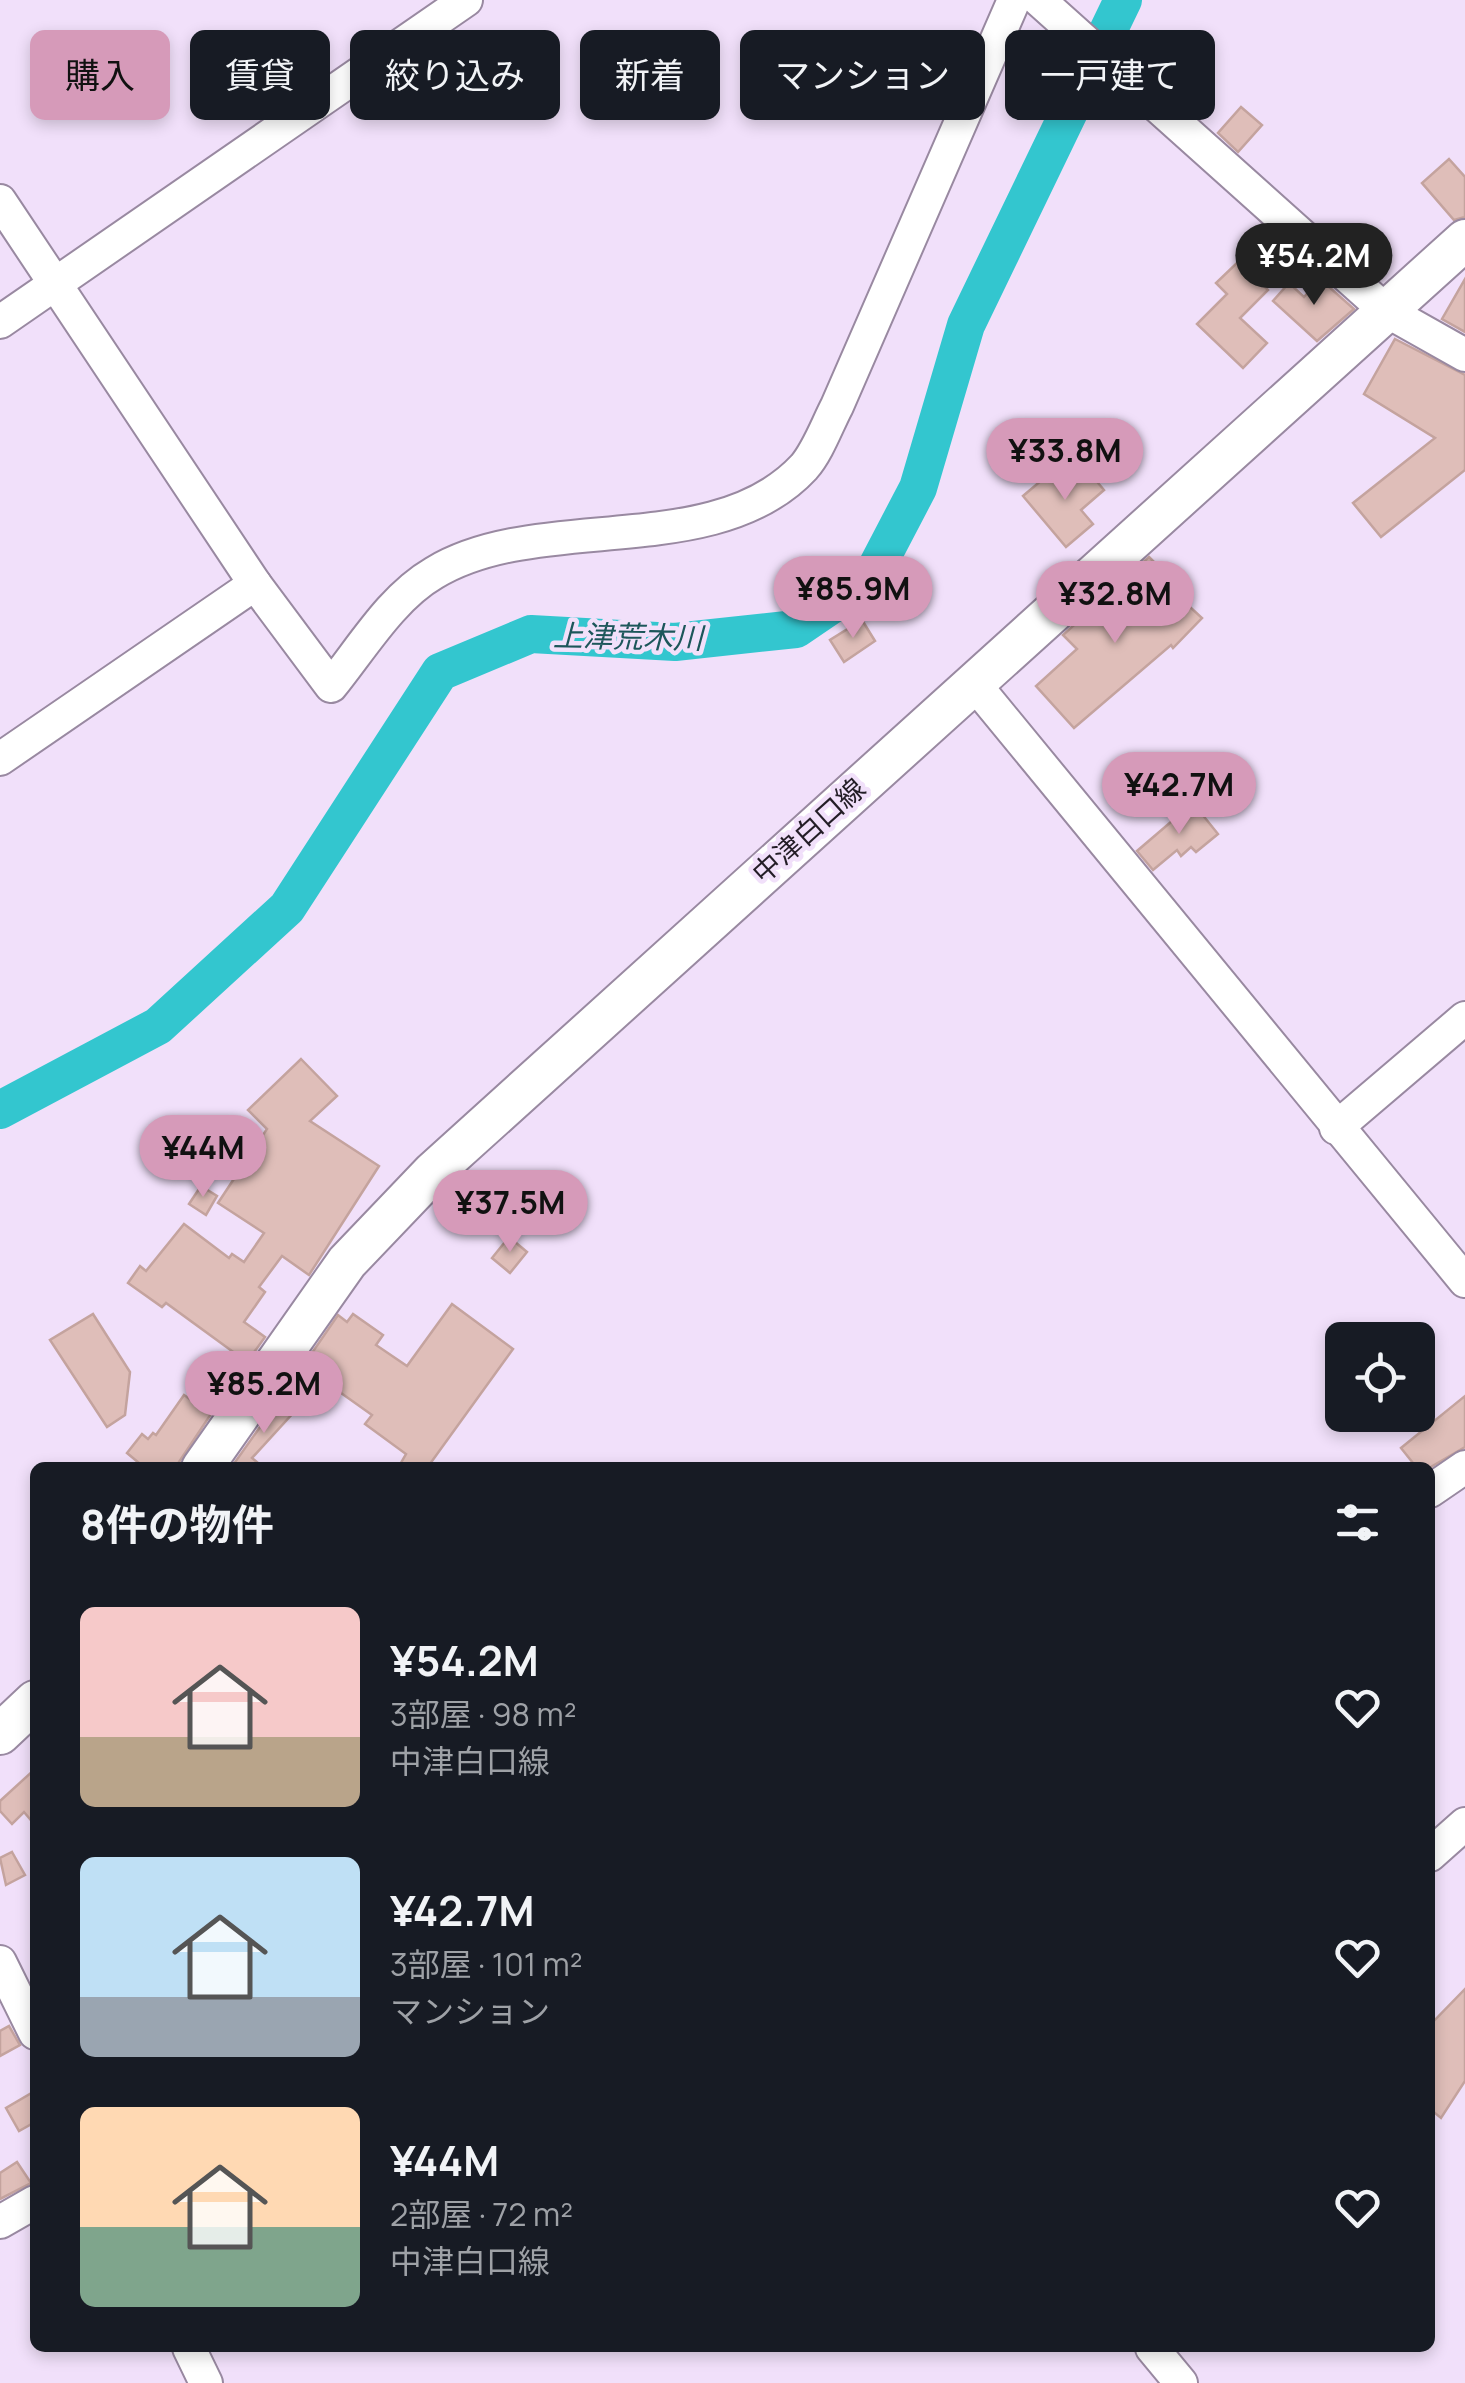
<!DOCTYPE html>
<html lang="ja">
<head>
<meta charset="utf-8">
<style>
	:root { --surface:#171b24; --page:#242831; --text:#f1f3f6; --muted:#9ea1a6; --accent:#d69ab9 }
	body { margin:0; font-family:Manrope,"Noto Sans JP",sans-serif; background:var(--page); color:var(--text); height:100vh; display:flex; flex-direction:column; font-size:38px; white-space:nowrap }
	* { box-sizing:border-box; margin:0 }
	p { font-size:32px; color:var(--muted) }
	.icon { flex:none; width:55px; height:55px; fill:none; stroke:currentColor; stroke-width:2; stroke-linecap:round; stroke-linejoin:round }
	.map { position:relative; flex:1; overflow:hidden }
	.sheet { position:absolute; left:30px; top:1462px; width:1405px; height:890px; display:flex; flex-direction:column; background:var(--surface); border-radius:15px; box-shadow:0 5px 15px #0003 }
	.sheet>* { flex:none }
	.hud { position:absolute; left:30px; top:30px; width:1405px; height:90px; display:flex; gap:20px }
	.controls { position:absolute; left:1325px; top:1322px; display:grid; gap:20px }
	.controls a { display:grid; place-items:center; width:110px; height:110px; border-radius:15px; background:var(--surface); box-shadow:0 5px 15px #0003; font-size:50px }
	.price { position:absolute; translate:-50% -85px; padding:0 22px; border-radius:35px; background:var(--accent); color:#111; font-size:32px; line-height:65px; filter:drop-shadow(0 2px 5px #0008) }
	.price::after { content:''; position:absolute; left:50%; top:60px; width:30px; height:22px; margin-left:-15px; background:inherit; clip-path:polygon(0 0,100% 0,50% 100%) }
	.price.selected { background:#222; color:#fff }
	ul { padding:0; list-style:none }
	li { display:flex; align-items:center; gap:30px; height:250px; padding:0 50px }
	li span { display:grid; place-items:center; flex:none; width:280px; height:200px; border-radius:15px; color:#555 }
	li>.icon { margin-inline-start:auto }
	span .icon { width:120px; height:120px; fill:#fffc; stroke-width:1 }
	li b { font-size:42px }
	h2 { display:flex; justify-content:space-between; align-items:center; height:120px; padding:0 50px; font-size:42px }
	.tag { padding:0 35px; border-radius:15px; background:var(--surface); box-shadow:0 5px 15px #0003; font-size:35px; line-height:90px }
	.tag.selected { background:var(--accent); color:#111 }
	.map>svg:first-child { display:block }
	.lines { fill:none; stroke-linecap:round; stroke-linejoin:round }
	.river { stroke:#33c6cf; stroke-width:38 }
	.building { fill:#dfbeb9; stroke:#c4a39e; stroke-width:2.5 }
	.minor-casing { stroke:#9989a1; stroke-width:36 }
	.major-casing { stroke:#9989a1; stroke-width:44 }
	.minor { stroke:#fff; stroke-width:32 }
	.major { stroke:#fff; stroke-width:40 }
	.labels { text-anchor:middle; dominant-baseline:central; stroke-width:9; stroke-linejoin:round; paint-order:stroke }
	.street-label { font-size:28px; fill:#231d26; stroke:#f1e0fa }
	.water-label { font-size:30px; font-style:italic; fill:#1c565a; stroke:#f1e0fa }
</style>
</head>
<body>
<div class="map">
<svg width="1465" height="2383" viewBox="0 0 1465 2383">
	<rect width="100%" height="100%" fill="#f1e0fa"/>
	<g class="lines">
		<polyline class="river" points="0,1110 158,1026 287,908 440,672 531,634 675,642 796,629 871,578 918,488 966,325 1123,0"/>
	</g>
	<g class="building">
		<polygon points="1241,107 1262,125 1238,152 1218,133"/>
		<polygon points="1449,159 1465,177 1465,217 1454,220 1422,183"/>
		<polygon points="1239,261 1268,290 1240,318 1267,343 1243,368 1197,324 1227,294 1216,283"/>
		<polygon points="1320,279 1354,309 1317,341 1273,301 1289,283 1304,297"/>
		<polygon points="1465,279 1465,332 1442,319"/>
		<polygon points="1395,339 1465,375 1465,470 1381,537 1353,503 1435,438 1364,394"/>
		<polygon points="1082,464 1104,490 1081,510 1093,524 1066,547 1023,496 1049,474 1054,480 1063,472 1067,477"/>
		<polygon points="1149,557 1156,564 1137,582 1163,608 1176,594 1202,618 1173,648 1171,645 1074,728 1036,686 1077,649 1063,635"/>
		<polygon points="862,620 875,641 844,662 830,640"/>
		<polygon points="1193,803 1218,834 1196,852 1191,847 1181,856 1177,850 1153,870 1137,851"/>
		<polygon points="301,1059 337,1096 310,1121 379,1166 309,1275 282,1256 259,1287 265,1292 244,1322 265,1337 247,1362 166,1303 162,1307 128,1283 140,1266 146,1271 184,1224 229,1258 232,1254 244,1262 264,1233 218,1203 267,1129 248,1110"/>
		<polygon points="201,1186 217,1196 206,1215 189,1204"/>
		<polygon points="509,1237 527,1252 510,1273 492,1258"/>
		<polygon points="452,1304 513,1349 427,1468 398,1468 406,1454 365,1424 372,1415 303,1366 338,1315 347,1322 353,1314 383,1335 376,1345 407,1366"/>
		<polygon points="93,1314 130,1372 125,1415 107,1427 50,1340"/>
		<polygon points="184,1395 211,1414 175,1468 145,1468 127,1453 142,1434 148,1439 153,1433 156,1435"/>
		<polygon points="1465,1396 1465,1447 1429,1468 1417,1468 1401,1448"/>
		<polygon points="280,1399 294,1412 252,1458 264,1468 236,1468 233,1465"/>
		<polygon points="35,1769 35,1825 24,1812 12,1824 0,1811 0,1801"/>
		<polygon points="12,1852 25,1875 6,1885 0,1858"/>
		<polygon points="1465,1989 1465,2081 1441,2118 1430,2109 1430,2025"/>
		<polygon points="9,2026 20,2045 0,2056 0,2031"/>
		<polygon points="35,2091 35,2122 19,2131 6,2108"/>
		<polygon points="17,2162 31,2183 0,2199 0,2173"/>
	</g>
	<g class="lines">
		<g class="minor-casing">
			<g id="minor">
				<polyline points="1039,0 1385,310 1465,355"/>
				<path d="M0 201 255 584 331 686C362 648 391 598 434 573 539 509 715 563 804 467 818 451 827 425 837 406L1014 0"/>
				<polyline points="0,322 466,0"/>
				<polyline points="972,681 1465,1281"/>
				<polyline points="0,759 255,584"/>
				<polyline points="1336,1128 1465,1018"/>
				<polyline points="1430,1491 1465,1467"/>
				<polyline points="1430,1855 1465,1824"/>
				<polyline points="0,1962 35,2033"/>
				<polyline points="0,2222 35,2202"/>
				<polyline points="189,2348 206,2383"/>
				<polyline points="1152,2348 1181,2383"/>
			</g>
		</g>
		<g class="major-casing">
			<g id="major">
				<polyline points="202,1468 347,1262 433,1172 1465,240"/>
				<polyline points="0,1734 35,1701"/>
			</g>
		</g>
		<use href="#minor" class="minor"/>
		<use href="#major" class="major"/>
	</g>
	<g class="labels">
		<g class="street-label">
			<text transform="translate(808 830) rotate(-42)">中津白口線</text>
		</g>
		<g class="water-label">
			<text transform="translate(628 636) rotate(1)">上津荒木川</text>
		</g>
	</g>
</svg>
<div class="controls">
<a><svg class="icon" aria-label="locate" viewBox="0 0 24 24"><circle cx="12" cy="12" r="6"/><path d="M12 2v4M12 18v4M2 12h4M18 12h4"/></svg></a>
</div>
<b class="price selected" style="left:1314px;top:308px">¥54.2M</b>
<b class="price" style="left:1065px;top:503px">¥33.8M</b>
<b class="price" style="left:853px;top:641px">¥85.9M</b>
<b class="price" style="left:1115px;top:646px">¥32.8M</b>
<b class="price" style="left:1179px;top:837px">¥42.7M</b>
<b class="price" style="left:203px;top:1200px">¥44M</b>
<b class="price" style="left:510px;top:1255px">¥37.5M</b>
<b class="price" style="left:264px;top:1436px">¥85.2M</b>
<div class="hud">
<a class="tag selected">購入</a>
<a class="tag">賃貸</a>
<a class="tag">絞り込み</a>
<a class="tag">新着</a>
<a class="tag">マンション</a>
<a class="tag">一戸建て</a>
</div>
<section class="sheet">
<h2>8件の物件<svg class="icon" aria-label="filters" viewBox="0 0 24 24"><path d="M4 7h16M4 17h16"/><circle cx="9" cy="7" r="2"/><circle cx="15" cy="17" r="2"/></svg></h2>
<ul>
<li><span style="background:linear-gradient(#f6c9c9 65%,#b9a48a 0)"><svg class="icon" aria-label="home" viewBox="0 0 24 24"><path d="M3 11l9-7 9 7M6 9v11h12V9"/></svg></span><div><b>¥54.2M</b><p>3部屋 · 98 m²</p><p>中津白口線</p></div><svg class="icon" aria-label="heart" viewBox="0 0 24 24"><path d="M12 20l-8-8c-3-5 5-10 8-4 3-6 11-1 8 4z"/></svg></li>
<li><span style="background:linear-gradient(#bfe0f5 70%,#9aa5b1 0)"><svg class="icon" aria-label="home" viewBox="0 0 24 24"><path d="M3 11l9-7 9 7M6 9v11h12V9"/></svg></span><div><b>¥42.7M</b><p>3部屋 · 101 m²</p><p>マンション</p></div><svg class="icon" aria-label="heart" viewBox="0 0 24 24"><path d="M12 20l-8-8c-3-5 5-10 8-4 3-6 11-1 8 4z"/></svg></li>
<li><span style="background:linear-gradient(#ffd9b3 60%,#7fa58c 0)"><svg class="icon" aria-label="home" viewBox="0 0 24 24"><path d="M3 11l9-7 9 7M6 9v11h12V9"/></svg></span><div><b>¥44M</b><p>2部屋 · 72 m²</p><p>中津白口線</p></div><svg class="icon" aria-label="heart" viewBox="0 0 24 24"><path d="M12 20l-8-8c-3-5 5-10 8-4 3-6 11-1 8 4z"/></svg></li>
</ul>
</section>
</div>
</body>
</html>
